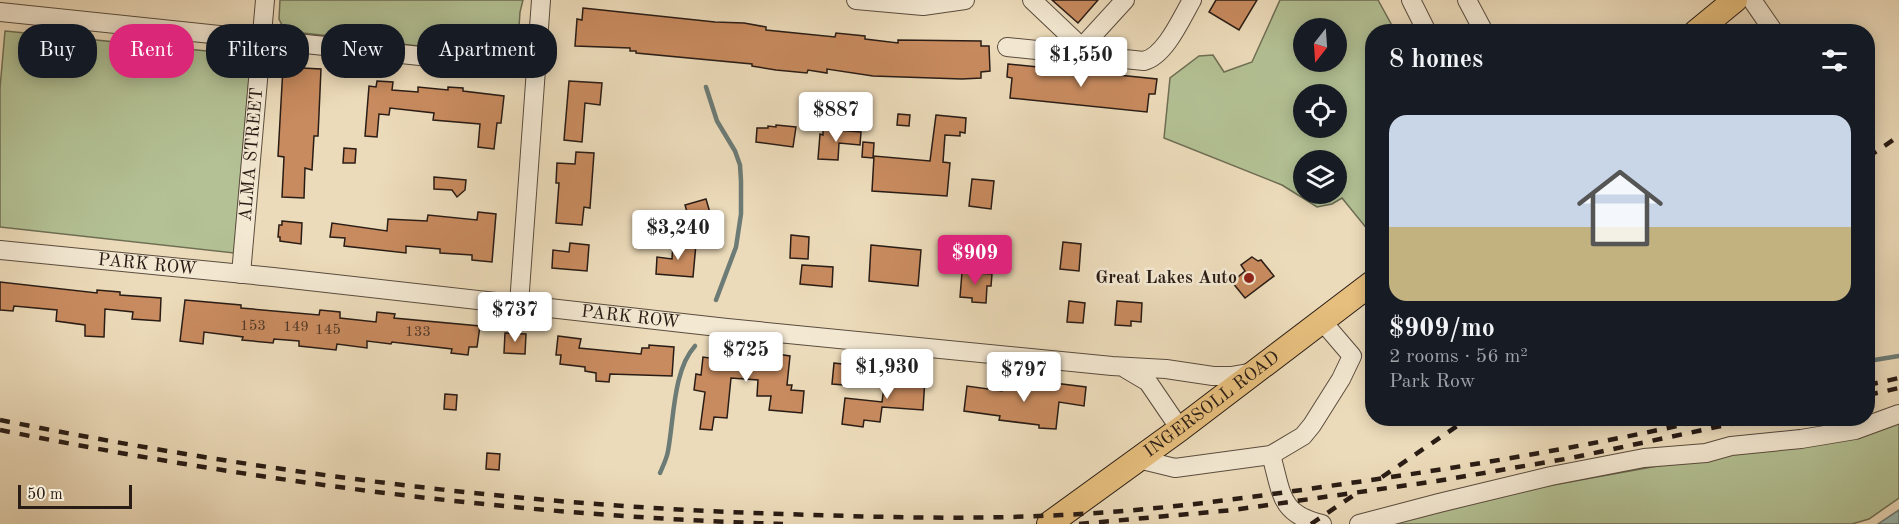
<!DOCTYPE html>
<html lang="en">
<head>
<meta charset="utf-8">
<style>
	:root { --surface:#171b24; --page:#20242c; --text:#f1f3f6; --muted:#9ea1a6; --line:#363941; --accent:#db2777 }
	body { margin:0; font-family:"Old Standard TT",serif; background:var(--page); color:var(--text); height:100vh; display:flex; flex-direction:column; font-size:22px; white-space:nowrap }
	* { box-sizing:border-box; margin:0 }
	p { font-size:20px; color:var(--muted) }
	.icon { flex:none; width:33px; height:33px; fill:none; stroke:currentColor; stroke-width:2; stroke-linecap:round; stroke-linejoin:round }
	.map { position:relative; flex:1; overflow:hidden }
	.details { position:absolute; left:1365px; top:24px; width:510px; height:402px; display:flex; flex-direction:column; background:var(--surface); border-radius:24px; box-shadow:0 3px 15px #0003 }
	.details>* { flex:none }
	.guide { position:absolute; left:18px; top:24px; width:570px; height:54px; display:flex; gap:12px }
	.needle { width:39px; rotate:197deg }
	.controls { position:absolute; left:1293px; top:18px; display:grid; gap:12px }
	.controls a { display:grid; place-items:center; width:54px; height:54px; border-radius:50%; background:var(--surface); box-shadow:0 3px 15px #0003; font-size:30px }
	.scale { position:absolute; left:18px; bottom:15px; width:114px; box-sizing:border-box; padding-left:6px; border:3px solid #291c15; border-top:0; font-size:16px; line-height:21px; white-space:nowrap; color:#291c15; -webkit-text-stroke:4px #f3e8d2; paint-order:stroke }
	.price { position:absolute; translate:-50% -51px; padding:0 14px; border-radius:6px; background:#fff; color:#222; font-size:20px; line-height:39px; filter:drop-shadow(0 2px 3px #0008) }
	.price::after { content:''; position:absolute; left:50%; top:36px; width:18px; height:14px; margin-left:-9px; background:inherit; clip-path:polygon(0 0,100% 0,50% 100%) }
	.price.selected { background:var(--accent); color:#fff }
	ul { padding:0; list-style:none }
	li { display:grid; align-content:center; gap:12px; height:318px; padding:0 24px }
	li+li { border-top:2px solid var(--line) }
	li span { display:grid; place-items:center; height:186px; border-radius:18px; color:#555 }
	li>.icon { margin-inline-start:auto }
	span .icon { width:108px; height:108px; fill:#fffc; stroke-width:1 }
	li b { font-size:26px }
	h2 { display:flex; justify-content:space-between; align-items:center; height:72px; padding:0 24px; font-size:26px }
	.chip { padding:0 21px; border-radius:24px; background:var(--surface); box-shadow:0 3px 15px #0003; font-size:21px; line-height:54px }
	.chip.selected { background:var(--accent); color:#fff }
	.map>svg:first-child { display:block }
	.green { fill:#b3c194; stroke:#6e6e54; stroke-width:1.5; fill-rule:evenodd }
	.water { fill:#99bab5; stroke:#6c7b75; stroke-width:1.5 }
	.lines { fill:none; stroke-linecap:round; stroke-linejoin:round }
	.stream { stroke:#6c7b75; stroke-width:4.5 }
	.building { fill:#c88b5f; stroke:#291c15; stroke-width:1.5 }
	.minor-casing { stroke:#5a4c3e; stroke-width:20 }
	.major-casing { stroke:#291c15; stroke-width:26 }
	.minor { stroke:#f3e8d2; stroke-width:18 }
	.major { stroke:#e6be7d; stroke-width:24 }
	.rail { stroke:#291c15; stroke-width:4.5; stroke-dasharray:10 10; stroke-linecap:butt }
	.poi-dot { fill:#8f2418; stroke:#f3e8d2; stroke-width:2 }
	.labels { text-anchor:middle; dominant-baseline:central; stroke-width:5; stroke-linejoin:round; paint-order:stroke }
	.number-label { font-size:15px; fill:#513828 }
	.street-label { font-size:18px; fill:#291c15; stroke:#f3e8d2 }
	.poi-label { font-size:18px; font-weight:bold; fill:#291c15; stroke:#f3e8d2; text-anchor:end }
</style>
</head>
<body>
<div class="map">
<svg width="1899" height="524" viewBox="0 0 1899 524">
	<rect width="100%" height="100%" fill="#ecdbba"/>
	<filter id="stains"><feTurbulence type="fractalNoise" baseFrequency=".00333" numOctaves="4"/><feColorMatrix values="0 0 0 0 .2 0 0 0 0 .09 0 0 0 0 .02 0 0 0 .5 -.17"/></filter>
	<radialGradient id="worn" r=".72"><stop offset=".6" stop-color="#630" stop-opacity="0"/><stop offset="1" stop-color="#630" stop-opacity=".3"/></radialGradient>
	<g class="green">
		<polygon points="280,0 523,0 520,12 517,57 285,31 279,19"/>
		<path d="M1280 0H1378L1395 31 1372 32V235L1342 198 1332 204 1317 207 1282 185 1164 138 1170 78 1199 56 1213 55 1224 72 1252 62ZM1304 28H1336V62H1304ZM1304 94H1336V128H1304ZM1336 160V194H1304V160Z"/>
		<polygon points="5,31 247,55 250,68 234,253 0,227 0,88"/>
		<polygon points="1899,422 1899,498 1869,519 1852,524 1392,524 1487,497"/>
	</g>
	<polygon class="water" points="1899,510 1899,524 1878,524"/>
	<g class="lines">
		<g class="stream">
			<polyline points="706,87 717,121 735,151 740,165 741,181 741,214 736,247 716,300"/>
			<polyline points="1868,361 1899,356"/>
			<polyline points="1543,420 1552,418"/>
			<path d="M660 473C663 466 667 458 668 451 674 419 673 370 695 346"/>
		</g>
	</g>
	<g class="building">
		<polygon points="1052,0 1098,0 1078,23"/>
		<polygon points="1216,0 1257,0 1239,30 1209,12"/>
		<polygon points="583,8 715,22 744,23 766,27 766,30 835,37 836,33 865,36 865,39 898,43 898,40 981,41 981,46 989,46 990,71 981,72 981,78 962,79 873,76 827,69 827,73 808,70 807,73 776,70 752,66 752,64 636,53 636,51 630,51 630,48 575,46 577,19 582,20"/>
		<polygon points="1008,64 1157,79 1155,94 1149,94 1147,112 1010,98 1012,78 1007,77"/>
		<polygon points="283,67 321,69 318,136 314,136 312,170 305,168 304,198 282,197 284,157 278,156"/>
		<polygon points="377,81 393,82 392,90 418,92 418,87 448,90 448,87 463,88 463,91 504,96 501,123 497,123 494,149 478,147 480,124 433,120 434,113 390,108 389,115 379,114 377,137 365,136 369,86 376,87"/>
		<polygon points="569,81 602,83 600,105 585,103 582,142 564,140"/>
		<polygon points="898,114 910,115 909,126 897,125"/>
		<polygon points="936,115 966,118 965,133 960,132 960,136 945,135 943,162 950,163 947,196 872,191 874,156 930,161"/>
		<polygon points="776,125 796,127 793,147 756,142 757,128 768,128 768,126 776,127"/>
		<polygon points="823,129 861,132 860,145 839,143 838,160 818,159 820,134 823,135"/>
		<polygon points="863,142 874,143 873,158 862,157"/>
		<polygon points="344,148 356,149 355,163 343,163"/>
		<polygon points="576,152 594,153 590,208 584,207 582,225 556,223 559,183 556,183 557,163 575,164"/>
		<polygon points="434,177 466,180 465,190 457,197 452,190 434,189"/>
		<polygon points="972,179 994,181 991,209 969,206"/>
		<polygon points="706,199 715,230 694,236 685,205"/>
		<polygon points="478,212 496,214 492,262 472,260 472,255 440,253 440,249 406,246 406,253 344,246 345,238 330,237 332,223 387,231 388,219 427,221 428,215 477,220"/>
		<polygon points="282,221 302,223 301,244 280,241 280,237 278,237 279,225 282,225"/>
		<polygon points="791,235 809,237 808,259 790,258"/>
		<polygon points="673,242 696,244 693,277 656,274 657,257 672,259"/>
		<polygon points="1063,242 1081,244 1079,271 1060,269"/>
		<polygon points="570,243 589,245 587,271 552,268 553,250 569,252"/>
		<polygon points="871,245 921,250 918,286 869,281"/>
		<polygon points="1252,257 1258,261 1261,260 1274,276 1245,298 1232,282 1245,271 1241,265"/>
		<polygon points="802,265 833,267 832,287 800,284"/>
		<polygon points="962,272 992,274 991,286 987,286 986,303 972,302 972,298 960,297"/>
		<polygon points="0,282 97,293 97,290 120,292 120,295 161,298 160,321 132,319 133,312 105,309 104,337 85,336 85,325 56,321 57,310 14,306 13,311 0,310"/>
		<polygon points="185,300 241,305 241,308 319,315 320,310 340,312 340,318 376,322 377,312 395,314 394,318 480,326 477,347 469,347 468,355 451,353 452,349 392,342 391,344 367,341 367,348 337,344 336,350 299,346 299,341 274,339 273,343 242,340 243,337 204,332 203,344 180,341"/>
		<polygon points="1069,301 1085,303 1083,323 1067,322"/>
		<polygon points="1117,301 1142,303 1141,322 1131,321 1131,326 1115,325"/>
		<polygon points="505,333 526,334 525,354 504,353"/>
		<polygon points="558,336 581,339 579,348 641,354 642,348 649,348 649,345 674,347 672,376 610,374 609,382 596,381 596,373 585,371 585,367 560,364 561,355 556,355"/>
		<polygon points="731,350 777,356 777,354 790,356 787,385 792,385 791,390 804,391 802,413 769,410 771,396 757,396 758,380 731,378 727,418 714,417 712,430 700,429 705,392 694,390 696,374 701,375 703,357 730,361"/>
		<polygon points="834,363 858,366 856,386 832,384"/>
		<polygon points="886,373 925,378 923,410 882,407 880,422 864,420 863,427 842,424 845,398 882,402"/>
		<polygon points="1054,383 1086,387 1084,406 1059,402 1056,429 1039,428 1039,425 999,420 1000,416 964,411 967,386 1002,391 1003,385 1053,390"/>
		<polygon points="445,394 457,395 456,410 444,409"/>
		<polygon points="487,453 500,454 499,470 486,469"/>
	</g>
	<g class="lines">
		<g class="minor-casing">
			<g id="minor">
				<polyline points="856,0 923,6 965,0"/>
				<polyline points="1032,0 1091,56"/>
				<polyline points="1411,0 1427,32"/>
				<polyline points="1467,0 1484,32"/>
				<polyline points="1752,0 1774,32"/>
				<polyline points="0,12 535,68"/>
				<path d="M1007 47 1144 61C1165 56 1181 19 1192 0"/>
				<polyline points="1082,47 1125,0"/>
				<path id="s1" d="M0 250 273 277 727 328 1112 366 1166 369 1213 376H1231L1254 372"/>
				<path id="s2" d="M241 274 265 0"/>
				<polyline points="519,304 541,0"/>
				<polyline points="1126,369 1148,382 1180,429"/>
				<path d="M1271 455C1282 493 1279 514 1322 524"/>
				<polyline points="1138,459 1175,468 1271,455 1303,436 1312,425 1341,379 1352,356 1322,321"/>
				<polyline points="1359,524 1439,503 1551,476 1644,458 1706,453 1731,446 1801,439 1855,430 1899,414"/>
			</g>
		</g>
		<g class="major-casing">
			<g id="major">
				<polyline points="1696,32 1735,0"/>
				<path id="s3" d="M1049 524 1180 429 1372 283"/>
			</g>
		</g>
		<use href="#minor" class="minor"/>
		<use href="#major" class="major"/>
		<g class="rail">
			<polyline points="1868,157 1899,136"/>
			<polyline points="1868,385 1899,378"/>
			<polyline points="1868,395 1899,388"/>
			<path d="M0 420C259 472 520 506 784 514 876 517 969 520 1061 515 1151 511 1240 499 1329 486 1458 468 1586 447 1713 418"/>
			<path d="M0 430C258 482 520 516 783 524"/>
			<polyline points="1382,477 1469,418"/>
			<polyline points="1079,524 1233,510 1437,481 1571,458 1759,418"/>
			<polyline points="1311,524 1354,495"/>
		</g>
	</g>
	<circle class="poi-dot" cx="1249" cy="278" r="6"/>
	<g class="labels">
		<g class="number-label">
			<text x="253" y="326">153</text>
			<text x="296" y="327">149</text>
			<text x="328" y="330">145</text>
			<text x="418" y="332">133</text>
		</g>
		<g class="street-label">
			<text stroke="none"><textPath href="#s2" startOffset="120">ALMA STREET</textPath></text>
			<text stroke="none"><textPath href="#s1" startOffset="148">PARK ROW</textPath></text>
			<text stroke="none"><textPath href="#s1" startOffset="634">PARK ROW</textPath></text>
			<text stroke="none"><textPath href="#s3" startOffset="202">INGERSOLL ROAD</textPath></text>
		</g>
		<g class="poi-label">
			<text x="1237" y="278">Great Lakes Auto</text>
		</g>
	</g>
	<rect width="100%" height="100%" filter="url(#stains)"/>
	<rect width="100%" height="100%" fill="url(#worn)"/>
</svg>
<div class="controls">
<a><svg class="needle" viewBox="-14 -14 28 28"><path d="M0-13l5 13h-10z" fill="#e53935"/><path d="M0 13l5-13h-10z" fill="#9ea1a6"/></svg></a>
<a><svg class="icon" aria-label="locate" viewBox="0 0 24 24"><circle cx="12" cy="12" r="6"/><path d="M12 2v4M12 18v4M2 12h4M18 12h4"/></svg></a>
<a><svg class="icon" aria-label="layers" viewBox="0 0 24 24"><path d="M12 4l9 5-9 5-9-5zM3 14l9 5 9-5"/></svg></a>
</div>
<div class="scale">50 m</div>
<b class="price" style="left:1081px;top:88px">$1,550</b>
<b class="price" style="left:836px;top:143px">$887</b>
<b class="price" style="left:678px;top:261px">$3,240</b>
<b class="price selected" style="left:975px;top:286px">$909</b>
<b class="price" style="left:515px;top:343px">$737</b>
<b class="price" style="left:746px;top:383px">$725</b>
<b class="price" style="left:887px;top:400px">$1,930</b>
<b class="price" style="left:1024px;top:403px">$797</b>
<div class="guide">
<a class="chip">Buy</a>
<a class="chip selected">Rent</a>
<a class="chip">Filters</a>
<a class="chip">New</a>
<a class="chip">Apartment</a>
</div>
<section class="details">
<h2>8 homes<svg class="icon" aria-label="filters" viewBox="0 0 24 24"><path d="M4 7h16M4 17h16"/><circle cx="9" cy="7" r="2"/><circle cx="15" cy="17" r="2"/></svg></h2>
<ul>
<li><span style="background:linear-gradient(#c9d6e8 60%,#c2b280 0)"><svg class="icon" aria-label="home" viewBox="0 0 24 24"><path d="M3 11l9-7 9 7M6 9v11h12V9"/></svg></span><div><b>$909/mo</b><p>2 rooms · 56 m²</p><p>Park Row</p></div></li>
</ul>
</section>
</div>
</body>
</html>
